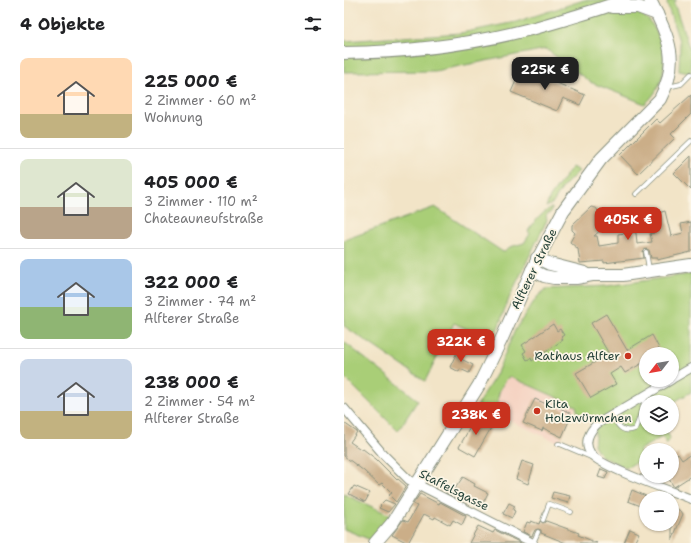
<!DOCTYPE html>
<html lang="de">
<head>
<meta charset="utf-8">
<style>
	:root { --surface:#fff; --page:#f2f2f2; --text:#202124; --muted:#757577; --line:#e0e0e0; --accent:#c8321e }
	body { margin:0; font-family:"Shantell Sans",sans-serif; background:var(--page); color:var(--text); height:100vh; display:flex; flex-direction:column; font-size:15px; white-space:nowrap }
	* { box-sizing:border-box; margin:0 }
	p { font-size:13px; color:var(--muted) }
	.icon { flex:none; width:22px; height:22px; fill:none; stroke:currentColor; stroke-width:2; stroke-linecap:round; stroke-linejoin:round }
	.map { position:relative; flex:1; overflow:hidden }
	.panel { display:flex; flex-direction:column; background:var(--surface); width:344px }
	.panel>* { flex:none }
	.needle { width:26px; rotate:239deg }
	.tools { position:absolute; left:295px; top:347px; display:grid; gap:8px }
	.tools a { display:grid; place-items:center; width:40px; height:40px; border-radius:50%; background:var(--surface); box-shadow:0 1px 3px #0004; font-size:20px }
	.price { position:absolute; translate:-50% -34px; padding:0 9px; border-radius:8px; background:var(--accent); color:#fff; font-size:13px; line-height:26px; filter:drop-shadow(0 1px 2px #0008) }
	.price::after { content:''; position:absolute; left:50%; top:24px; width:12px; height:9px; margin-left:-6px; background:inherit; clip-path:polygon(0 0,100% 0,50% 100%) }
	.price.selected { background:#222; color:#fff }
	ul { padding:0; list-style:none }
	li { display:flex; align-items:center; gap:12px; height:100px; padding:0 20px }
	li+li { border-top:1px solid var(--line) }
	li span { display:grid; place-items:center; flex:none; width:112px; height:80px; border-radius:8px; color:#555 }
	li>.icon { margin-inline-start:auto }
	span .icon { width:48px; height:48px; fill:#fffc; stroke-width:1 }
	li b { font-size:17px }
	h2 { display:flex; justify-content:space-between; align-items:center; height:48px; padding:0 20px; font-size:17px }
	main { display:flex; flex:1; min-height:0 }
	.map>svg:first-child { display:block }
	.built { fill:#f5d3c2 }
	.green { fill:#a9ce77; stroke:#648656; fill-rule:evenodd }
	.building { fill:#cbae88 }
	.lines { fill:none; stroke-linecap:round; stroke-linejoin:round }
	.lane-casing { stroke:#88907e; stroke-width:5.5 }
	.street-casing { stroke:#88907e; stroke-width:10 }
	.secondary-casing { stroke:#88907e; stroke-width:14 }
	.lane { stroke:#fff; stroke-width:4 }
	.street { stroke:#fff; stroke-width:8 }
	.secondary { stroke:#fff; stroke-width:12 }
	.poi-dot { fill:#c8321e; stroke:#fcf5e5; stroke-width:1.5 }
	.labels { text-anchor:middle; dominant-baseline:central; stroke-width:3.5; stroke-linejoin:round; paint-order:stroke }
	.street-label { font-size:12px; fill:#1f3d34; stroke:#fcf5e5 }
	.poi-label { font-size:12px; fill:#1f3d34; stroke:#fcf5e5; text-anchor:end }
</style>
</head>
<body>
<main>
<section class="panel">
<h2>4 Objekte<svg class="icon" aria-label="filters" viewBox="0 0 24 24"><path d="M4 7h16M4 17h16"/><circle cx="9" cy="7" r="2"/><circle cx="15" cy="17" r="2"/></svg></h2>
<ul>
<li><span style="background:linear-gradient(#ffd9b3 70%,#c2b280 0)"><svg class="icon" aria-label="home" viewBox="0 0 24 24"><path d="M3 11l9-7 9 7M6 9v11h12V9"/></svg></span><div><b>225 000 €</b><p>2 Zimmer · 60 m²</p><p>Wohnung</p></div></li>
<li><span style="background:linear-gradient(#dfe7d0 60%,#b9a48a 0)"><svg class="icon" aria-label="home" viewBox="0 0 24 24"><path d="M3 11l9-7 9 7M6 9v11h12V9"/></svg></span><div><b>405 000 €</b><p>3 Zimmer · 110 m²</p><p>Chateauneufstraße</p></div></li>
<li><span style="background:linear-gradient(#a9c7e8 60%,#8fb573 0)"><svg class="icon" aria-label="home" viewBox="0 0 24 24"><path d="M3 11l9-7 9 7M6 9v11h12V9"/></svg></span><div><b>322 000 €</b><p>3 Zimmer · 74 m²</p><p>Alfterer Straße</p></div></li>
<li><span style="background:linear-gradient(#c9d6e8 65%,#c2b280 0)"><svg class="icon" aria-label="home" viewBox="0 0 24 24"><path d="M3 11l9-7 9 7M6 9v11h12V9"/></svg></span><div><b>238 000 €</b><p>2 Zimmer · 54 m²</p><p>Alfterer Straße</p></div></li>
</ul>
</section>
<div class="map">
<svg width="347" height="543" viewBox="0 0 347 543">
	<rect width="100%" height="100%" fill="#fcf5e5"/>
	<filter id="ink" filterUnits="userSpaceOnUse"><feTurbulence type="fractalNoise" baseFrequency=".025" numOctaves="2"/><feDisplacementMap in="SourceGraphic" scale="8" xChannelSelector="R" yChannelSelector="G"/><feConvolveMatrix kernelMatrix="1 2 1 2 8 2 1 2 1" color-interpolation-filters="sRGB"/></filter>
	<filter id="wash" filterUnits="userSpaceOnUse"><feTurbulence type="fractalNoise" baseFrequency=".012" numOctaves="4" result="noise"/><feDisplacementMap in="SourceGraphic" scale="16" xChannelSelector="R" yChannelSelector="G"/><feGaussianBlur stdDeviation="0.9" result="paint"/><feColorMatrix in="noise" values="0 0 0 0 0 0 0 0 0 0 0 0 0 0 0 0 0 1.4 0 .05"/><feComposite in="paint" operator="in"/></filter>
	<g filter="url(#wash)">
		<rect width="100%" height="100%" fill="#f2e4c7"/>
		<polygon class="built" points="166,377 232,406 215,443 156,416 153,396 156,388 162,378"/>
		<g class="green">
			<path d="M240 0H285L287 11C292 13 297 14 301 17 307 21 311 29 314 35 325 59 321 86 301 104L246 82 202 49 91 71 0 72V41L117 33 172 22Z"/>
			<polygon points="324,0 333,0 330,3 347,53 347,71 345,73 335,71 336,44 323,4"/>
			<polygon points="228,167 235,171 219,187 209,203 202,207 206,197"/>
			<path d="M91 207 159 252 166 247 180 243 186 234 184 231C190 222 197 214 206 208H208L207 213H204L202 216 203 220 166 296 149 341 110 323 81 381 0 326V240Z"/>
			<path d="M347 274V392L328 403V402H302V428H321L326 438 323 444 318 437 295 450 299 458 282 468 257 456 250 445C253 424 250 424 234 413L232 406 167 377C161 379 161 382 158 386 152 396 154 405 156 416L133 405 152 375 171 330 193 297 202 289 263 286ZM302 354H328V380H302Z"/>
			<polygon points="0,342 74,400 54,431 0,377"/>
			<polygon points="0,494 48,516 27,540 0,529"/>
		</g>
		<g id="blocks">
			<g class="building">
				<polygon points="185,71 241,95 236,105 219,98 213,111 167,92 175,74 182,77"/>
				<polygon points="347,95 347,114 327,134 331,138 294,174 276,155 312,119 316,123"/>
				<polygon points="347,156 347,190 330,173"/>
				<polygon points="247,207 252,208 261,220 257,224 260,227 250,236 253,236 255,246 274,243 274,234 290,232 292,233 293,244 308,242 306,234 310,233 308,225 316,217 314,213 321,211 327,236 339,233 337,224 347,222 347,252 313,260 313,258 307,258 305,250 302,249 299,251 300,258 260,263 260,261 236,263 234,249 226,242 231,233 228,230 228,225"/>
				<polygon points="262,314 283,350 308,335 318,354 302,354 302,361 281,373 277,367 266,374 272,384 247,398 232,373 265,354 247,323"/>
				<polygon points="209,324 213,331 216,329 220,335 217,337 219,340 188,361 187,358 183,360 179,353 182,351 178,345"/>
				<polygon points="114,350 120,353 117,359 129,365 125,373 116,369 115,372 106,367"/>
				<polygon points="191,399 209,407 210,405 228,414 218,437 199,428 198,431 179,423"/>
				<polygon points="132,417 148,426 131,456 115,447"/>
				<polygon points="0,423 13,432 6,442 18,450 19,449 32,459 53,480 54,479 62,486 52,502 45,495 48,493 38,483 35,485 20,471 0,456"/>
				<polygon points="334,454 338,460 347,454 347,476 330,487 323,476 328,476 328,458"/>
				<polygon points="178,461 190,465 184,484 172,479"/>
				<polygon points="257,469 264,472 261,479 254,477"/>
				<polygon points="119,477 131,484 130,486 144,493 138,505 110,492 108,496 101,492 104,487 110,490"/>
				<polygon points="10,486 26,493 21,502 5,494"/>
				<polygon points="288,490 302,496 302,508 284,501"/>
				<polygon points="209,492 226,496 224,503 207,498"/>
				<polygon points="76,494 95,504 96,502 122,516 118,525 109,520 106,525 91,517 90,519 80,514 64,543 48,535 59,520 64,522 73,506 69,504"/>
				<polygon points="41,500 51,504 44,512 35,508 37,506 36,505"/>
				<polygon points="165,503 171,506 169,510 171,511 168,518 159,514"/>
				<polygon points="328,507 337,511 339,514 328,540"/>
				<polygon points="187,521 195,524 196,521 199,523 202,521 235,533 234,535 253,543 222,543 197,533 197,530 194,529 191,530 188,536 179,532 183,522 186,523"/>
				<polygon points="134,526 149,533 151,530 177,543 125,543"/>
				<polygon points="286,529 295,533 290,543 280,543"/>
			</g>
		</g>
	</g>
	<g filter="url(#ink)">
		<use href="#blocks" fill-opacity="0" stroke="#88907e" stroke-width="1"/>
		<g class="lines">
			<g class="lane-casing">
				<g id="lane">
					<polyline points="324,87 337,84 347,74"/>
					<polyline points="292,194 347,141"/>
					<polyline points="302,252 305,269"/>
					<path d="M268 415C273 425 278 434 291 429L294 422 302 396"/>
					<polyline points="214,444 216,444 249,458"/>
					<polyline points="199,520 205,504 227,512"/>
					<polyline points="189,543 194,532"/>
				</g>
			</g>
			<g class="street-casing">
				<g id="street">
					<polyline points="328,379 347,368"/>
					<path d="M327 380 253 424C245 432 239 443 247 454 256 467 328 491 347 499"/>
					<polyline points="0,408 39,454 65,480 189,543"/>
				</g>
			</g>
			<g class="secondary-casing">
				<g id="secondary">
					<polyline points="268,7 294,7 313,14"/>
					<path d="M0 53C76 52 149 42 222 19 242 13 261 8 280 0"/>
					<polyline points="193,258 206,264 241,273"/>
					<polyline points="188,270 200,276 210,278 232,278 248,275 279,275 347,265"/>
					<path d="M31 543 49 522 135 385 158 338 188 270 219 211 257 159 316 99C337 59 324 37 306 0"/>
				</g>
			</g>
			<use href="#lane" class="lane"/>
			<use href="#street" class="street"/>
			<use href="#secondary" class="secondary"/>
		</g>
	</g>
	<g class="poi-dot">
		<circle cx="284" cy="356" r="4"/>
		<circle cx="193" cy="411" r="4"/>
	</g>
	<g class="labels">
		<g class="street-label">
			<text transform="translate(190 269) rotate(-64)">Alfterer Straße</text>
			<text transform="translate(110 490) rotate(27)">Staffelsgasse</text>
		</g>
		<g class="poi-label">
			<text x="276" y="356">Rathaus Alfter</text>
			<text x="201" y="404" text-anchor="start">Kita<tspan x="201" dy="14">Holzwürmchen</tspan></text>
		</g>
	</g>
</svg>
<div class="tools">
<a><svg class="needle" viewBox="-14 -14 28 28"><path d="M0-13l5 13h-10z" fill="#e53935"/><path d="M0 13l5-13h-10z" fill="#757577"/></svg></a>
<a><svg class="icon" aria-label="layers" viewBox="0 0 24 24"><path d="M12 4l9 5-9 5-9-5zM3 14l9 5 9-5"/></svg></a>
<a>+</a>
<a>−</a>
</div>
<b class="price selected" style="left:201px;top:91px">225K €</b>
<b class="price" style="left:284px;top:241px">405K €</b>
<b class="price" style="left:117px;top:363px">322K €</b>
<b class="price" style="left:132px;top:436px">238K €</b>
</div>
</main>
</body>
</html>
